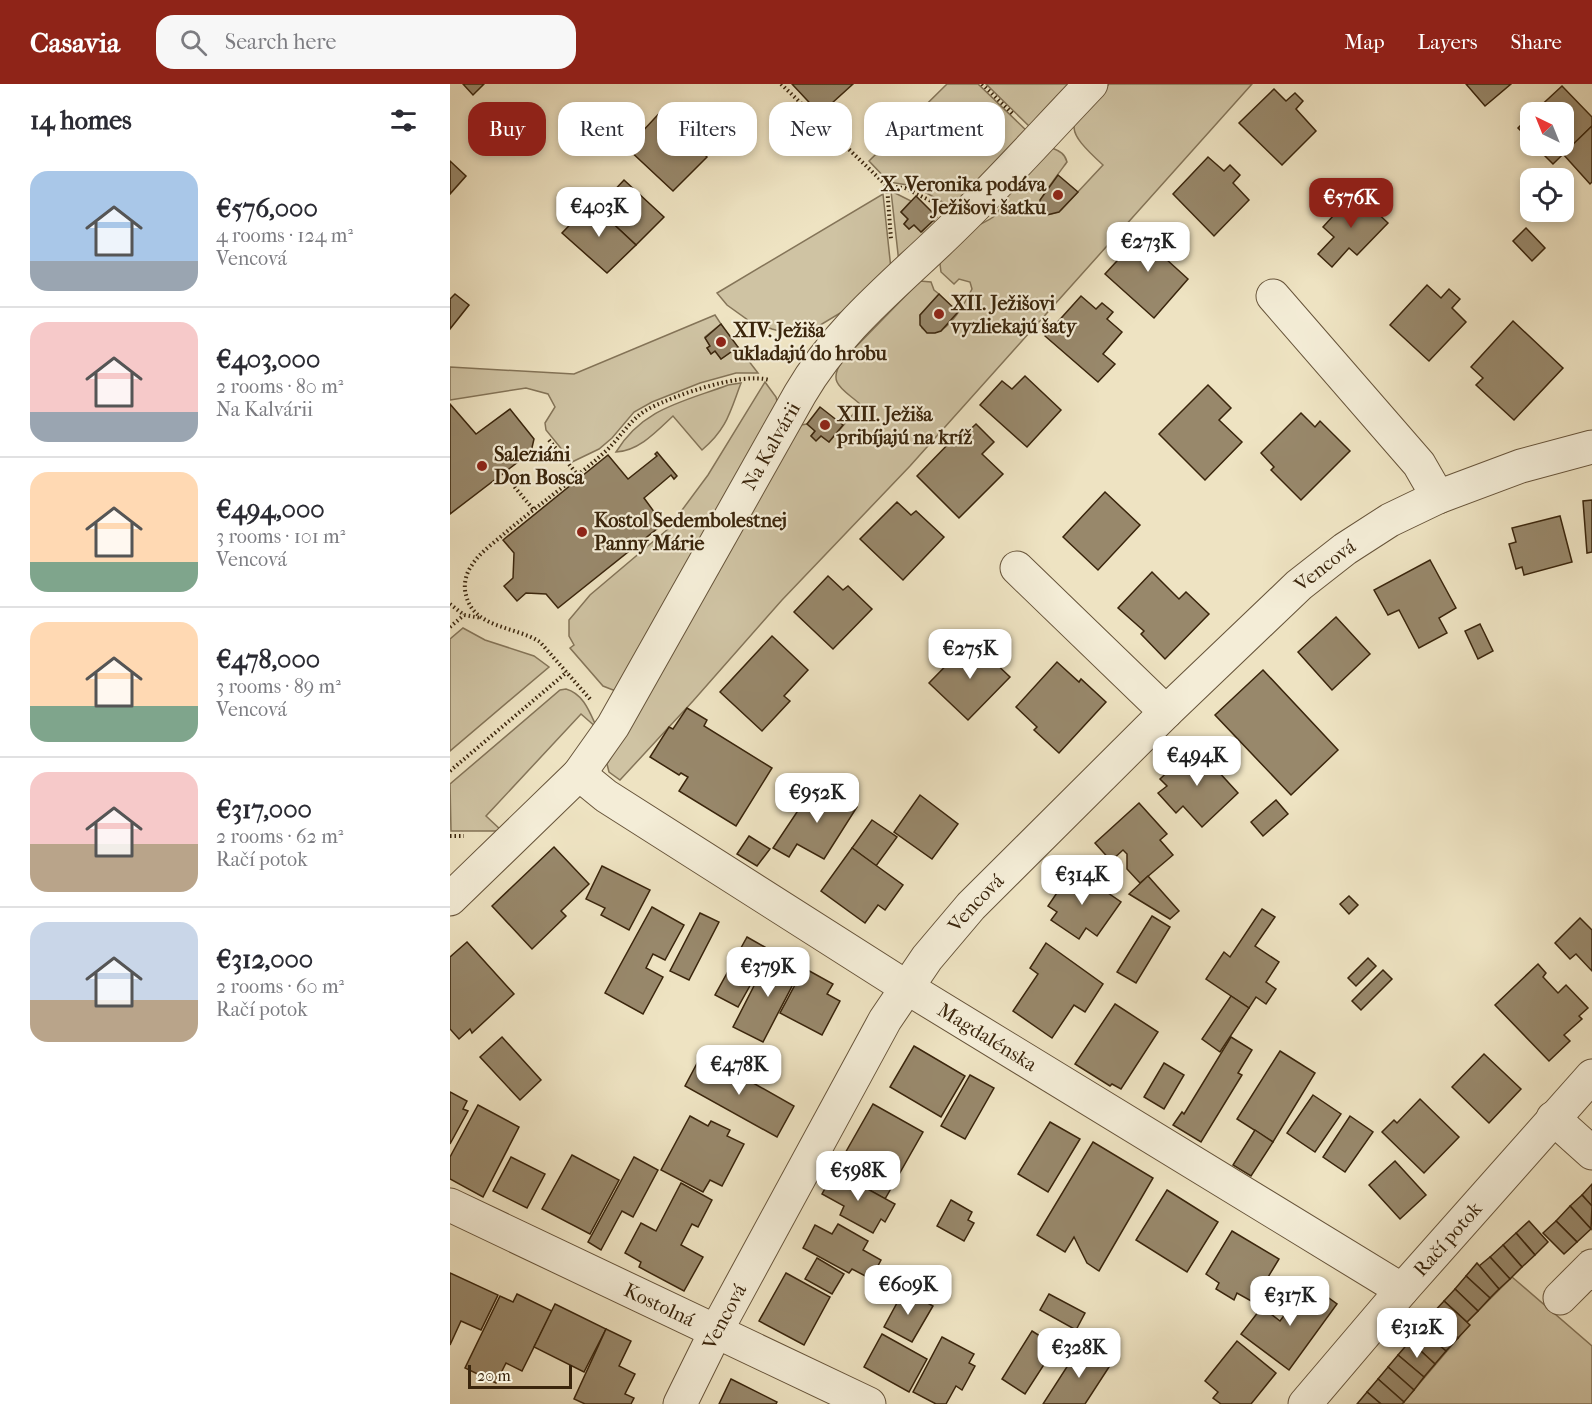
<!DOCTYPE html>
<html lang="en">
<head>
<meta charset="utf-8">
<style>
	:root { --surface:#fff; --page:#f7f7f7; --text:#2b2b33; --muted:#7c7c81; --line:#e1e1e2; --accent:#8f2418 }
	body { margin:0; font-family:"IM FELL French Canon",serif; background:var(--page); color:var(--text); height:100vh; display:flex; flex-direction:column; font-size:22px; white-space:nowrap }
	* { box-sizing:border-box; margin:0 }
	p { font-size:20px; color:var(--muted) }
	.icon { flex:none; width:33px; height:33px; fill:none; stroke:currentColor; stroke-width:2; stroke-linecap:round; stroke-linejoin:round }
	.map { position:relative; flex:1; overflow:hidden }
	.panel { display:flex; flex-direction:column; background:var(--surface); width:450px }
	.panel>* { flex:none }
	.hud { position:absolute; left:18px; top:18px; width:570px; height:54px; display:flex; gap:12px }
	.needle { width:39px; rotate:317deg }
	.tools { position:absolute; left:1070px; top:18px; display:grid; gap:12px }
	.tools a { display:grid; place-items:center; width:54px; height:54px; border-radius:12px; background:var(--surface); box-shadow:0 3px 9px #0003; font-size:30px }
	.scale { position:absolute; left:18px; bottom:15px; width:104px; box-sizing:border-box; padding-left:6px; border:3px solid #3a250c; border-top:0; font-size:16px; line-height:21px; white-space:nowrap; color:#3a250c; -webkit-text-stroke:4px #f4edd7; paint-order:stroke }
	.price { position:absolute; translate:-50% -51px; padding:0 14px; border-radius:12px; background:#fff; color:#222; font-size:20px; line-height:39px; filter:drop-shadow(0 2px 3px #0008) }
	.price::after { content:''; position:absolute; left:50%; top:36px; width:18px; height:14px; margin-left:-9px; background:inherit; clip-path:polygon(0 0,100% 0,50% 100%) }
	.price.on { background:var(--accent); color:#fff }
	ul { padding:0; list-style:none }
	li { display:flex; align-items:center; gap:18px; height:150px; padding:0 30px }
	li+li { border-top:2px solid var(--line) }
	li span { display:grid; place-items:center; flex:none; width:168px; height:120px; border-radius:18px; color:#555 }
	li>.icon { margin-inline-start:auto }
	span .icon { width:72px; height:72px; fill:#fffc; stroke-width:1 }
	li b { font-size:26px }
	h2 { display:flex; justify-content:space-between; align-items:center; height:72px; padding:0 30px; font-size:26px }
	.tag { padding:0 21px; border-radius:18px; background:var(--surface); box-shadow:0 3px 9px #0003; font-size:21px; line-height:54px }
	.tag.on { background:var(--accent); color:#fff }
	header { display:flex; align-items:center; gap:36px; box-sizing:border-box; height:84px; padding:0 30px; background:var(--accent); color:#fff }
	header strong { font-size:28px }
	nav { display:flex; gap:33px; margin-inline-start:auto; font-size:21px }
	.search { width:420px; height:54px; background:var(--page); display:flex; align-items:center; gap:15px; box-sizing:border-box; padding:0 21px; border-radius:18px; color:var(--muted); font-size:22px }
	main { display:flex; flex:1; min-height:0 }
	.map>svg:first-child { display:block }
	.green { fill:#cfc3a3; stroke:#847458; stroke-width:1.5 }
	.building { fill:#98886b; stroke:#3a250c; stroke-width:1.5 }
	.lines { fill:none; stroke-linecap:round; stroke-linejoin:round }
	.minor-casing { stroke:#67543a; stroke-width:35 }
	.path { stroke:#3a250c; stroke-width:4; stroke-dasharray:1.5 3; stroke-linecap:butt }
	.minor { stroke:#f4edd7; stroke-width:33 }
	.poi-dot { fill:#8f2418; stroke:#f4edd7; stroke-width:2 }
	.labels { text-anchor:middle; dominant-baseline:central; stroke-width:4.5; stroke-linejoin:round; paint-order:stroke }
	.poi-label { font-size:20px; font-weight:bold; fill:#3a250c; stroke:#f4edd7; text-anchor:start }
	.street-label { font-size:20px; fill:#3a250c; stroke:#f4edd7 }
</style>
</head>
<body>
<header>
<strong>Casavia</strong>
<div class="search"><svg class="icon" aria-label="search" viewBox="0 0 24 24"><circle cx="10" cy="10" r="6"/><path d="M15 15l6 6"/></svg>Search here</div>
<nav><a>Map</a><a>Layers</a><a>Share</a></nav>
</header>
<main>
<section class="panel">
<h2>14 homes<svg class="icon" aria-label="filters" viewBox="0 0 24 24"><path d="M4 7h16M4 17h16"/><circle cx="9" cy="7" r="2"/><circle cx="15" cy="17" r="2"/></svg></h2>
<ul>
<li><span style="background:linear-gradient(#a9c7e8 75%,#9aa5b1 0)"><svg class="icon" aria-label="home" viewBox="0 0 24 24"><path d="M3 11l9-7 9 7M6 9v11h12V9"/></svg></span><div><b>€576,000</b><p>4 rooms · 124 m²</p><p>Vencová</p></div></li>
<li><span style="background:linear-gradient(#f6c9c9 75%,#9aa5b1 0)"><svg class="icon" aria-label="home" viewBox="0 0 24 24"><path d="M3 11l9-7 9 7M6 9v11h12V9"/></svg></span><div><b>€403,000</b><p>2 rooms · 80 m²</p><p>Na Kalvárii</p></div></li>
<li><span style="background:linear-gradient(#ffd9b3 75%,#7fa58c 0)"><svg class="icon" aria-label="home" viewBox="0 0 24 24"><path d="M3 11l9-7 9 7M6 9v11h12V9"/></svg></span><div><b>€494,000</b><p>3 rooms · 101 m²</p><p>Vencová</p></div></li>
<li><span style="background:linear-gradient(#ffd9b3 70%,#7fa58c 0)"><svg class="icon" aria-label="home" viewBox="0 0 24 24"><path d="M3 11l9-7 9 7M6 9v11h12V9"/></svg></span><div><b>€478,000</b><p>3 rooms · 89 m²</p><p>Vencová</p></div></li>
<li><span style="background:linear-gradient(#f6c9c9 60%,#b9a48a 0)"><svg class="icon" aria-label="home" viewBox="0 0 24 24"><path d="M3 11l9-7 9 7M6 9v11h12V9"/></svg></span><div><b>€317,000</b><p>2 rooms · 62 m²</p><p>Račí potok</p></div></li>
<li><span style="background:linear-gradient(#c9d6e8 65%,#b9a48a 0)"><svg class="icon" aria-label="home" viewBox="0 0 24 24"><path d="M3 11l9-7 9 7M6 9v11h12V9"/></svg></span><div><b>€312,000</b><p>2 rooms · 60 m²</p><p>Račí potok</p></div></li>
</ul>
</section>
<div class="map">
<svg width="1142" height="1320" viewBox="0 0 1142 1320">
	<rect width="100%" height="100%" fill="#eee3c2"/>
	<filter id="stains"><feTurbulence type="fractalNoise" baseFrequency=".00333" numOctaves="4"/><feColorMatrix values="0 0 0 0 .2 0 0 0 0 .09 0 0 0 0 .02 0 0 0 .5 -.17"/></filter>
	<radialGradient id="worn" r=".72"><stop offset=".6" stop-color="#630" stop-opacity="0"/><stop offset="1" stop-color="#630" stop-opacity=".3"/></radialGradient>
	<g class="green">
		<polygon points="497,0 528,0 578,48 504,121 496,120 464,102 439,98 419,77"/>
		<polygon points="536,0 623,0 581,44"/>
		<path d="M659 0H802L460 382 332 516 243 617 170 696 159 688 157 680 351 341 357 340 365 347 361 352 366 356 371 352 379 358 411 321C395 306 375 300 393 276L470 197 481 198 484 206 489 210 470 231 472 244C492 262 514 221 522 205L520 198 509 195 504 200 491 188 490 180 492 173C503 164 513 152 524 144 541 133 552 135 552 110L602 64C610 67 615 70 617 78 612 85 590 113 590 119 589 131 603 132 611 126L653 81C607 39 621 40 659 0Z"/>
		<polygon points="441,107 461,117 451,128 458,135 454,140 459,145 464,141 472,148 483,136 487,141 449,179"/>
		<polygon points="433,110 441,185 412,216 357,249 347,252 322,245 298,236 277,221 267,209"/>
		<polygon points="265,231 271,240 255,253 260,262 257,264 261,270 265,267 271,275 288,263 308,289 286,289 250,299 202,318 184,328 162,354 149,365 122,378 96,346 95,339 105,323 98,310 76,304 0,316 0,283 124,290"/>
		<polygon points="315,298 326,313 328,321 169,605 163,606 153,602 120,564 124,561 119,552 119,536 140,511 218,445 258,391"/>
		<path d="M291 299C280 328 277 345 252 366L223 332C207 347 189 367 166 368 193 324 233 318 278 301Z"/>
		<polygon points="13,544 35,556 84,572 99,583 0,667 0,555"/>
		<path d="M116 605C134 610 140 629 147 644L131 630 36 732 52 747H1L0 700 110 606Z"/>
		<polygon points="1062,1193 1142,1262 1142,1320 952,1320 1008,1254 1017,1238"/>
	</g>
	<g class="building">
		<polygon points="13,0 34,0 23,11"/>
		<polygon points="342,0 403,0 370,30"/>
		<polygon points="1016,0 1061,0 1035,22"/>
		<polygon points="1112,2 1142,33 1142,42 1103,80 1085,62 1113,62 1113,28 1084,28"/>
		<polygon points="824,5 836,17 845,9 853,17 846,25 866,47 832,81 789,39"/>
		<polygon points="216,22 259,64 254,70 257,73 223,107 177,64"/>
		<polygon points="1080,32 1080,56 1068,44"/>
		<polygon points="1142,42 1142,98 1140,100 1113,70"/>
		<polygon points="758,73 774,87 780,81 790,91 783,99 799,116 764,152 723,110"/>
		<polygon points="0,77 16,92 0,110"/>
		<polygon points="608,91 628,108 609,128 597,131 591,126 590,116"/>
		<polygon points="174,96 214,133 186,161 141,119 153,107 158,113"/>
		<polygon points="905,108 938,139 907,171 899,164 882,183 868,170 884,153 873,143"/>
		<polygon points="466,112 487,133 471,148 464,141 459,145 454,140 458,135 451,128"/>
		<polygon points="141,119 186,161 157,189 112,149"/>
		<polygon points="699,142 725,165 716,175 738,195 704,234 655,190"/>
		<polygon points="1076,144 1095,164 1082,177 1063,157"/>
		<polygon points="977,201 991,214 999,205 1010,215 1002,224 1016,238 979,277 940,241"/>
		<polygon points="5,210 19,221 0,245 0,215"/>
		<polygon points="489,210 508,228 491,247 485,249 477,249 470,241 470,231"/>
		<polygon points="631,212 646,225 652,219 663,228 657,235 672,248 653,270 665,280 648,298 595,252"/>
		<polygon points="1063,237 1113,284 1064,336 1026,301 1033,294 1021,283"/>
		<polygon points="271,240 288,263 271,275 265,267 261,270 257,264 260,262 255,254"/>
		<polygon points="575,292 611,326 577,363 530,321 552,297 562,305"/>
		<polygon points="758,301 781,324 769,336 792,358 755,396 709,350"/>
		<polygon points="0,320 26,350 60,325 84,355 81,368 0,430"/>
		<polygon points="370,323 393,341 379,358 371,352 366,357 361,352 365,347 357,340"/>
		<polygon points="851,329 865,343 870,337 900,367 851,416 821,386 824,383 811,369"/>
		<polygon points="526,340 544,358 532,370 553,390 509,434 467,392 509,349 513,352"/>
		<polygon points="207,368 227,392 224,395 221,391 194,414 213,440 108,524 96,510 76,509 67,517 54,502 63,494 64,469 53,456 158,371 178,395 207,372 205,370"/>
		<polygon points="655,408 690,441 648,486 613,453"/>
		<polygon points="1142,416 1142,468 1137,469 1133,417"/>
		<polygon points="447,418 461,431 466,427 494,453 453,496 410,455"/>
		<polygon points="1110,432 1122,478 1074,491 1072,483 1066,485 1059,460 1066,458 1062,444"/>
		<polygon points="980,476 1006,524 989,534 997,549 969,564 949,526 938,531 924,506"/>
		<polygon points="702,488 729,515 736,508 759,530 715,575 691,550 694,547 668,524"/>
		<polygon points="378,492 393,506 398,502 422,525 383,565 344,528"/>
		<polygon points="886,533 920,570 882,606 848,568"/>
		<polygon points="1030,540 1043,567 1028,575 1015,547"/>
		<polygon points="322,552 358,586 334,612 340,617 312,647 270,608"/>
		<polygon points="521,556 560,593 518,636 479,599"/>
		<polygon points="607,578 629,598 631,595 656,618 609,669 584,646 587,643 566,623"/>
		<polygon points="813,586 888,666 841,711 765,631"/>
		<polygon points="237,624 257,636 254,642 322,684 286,742 229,707 238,693 231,689 229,691 200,673 219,643 223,645"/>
		<polygon points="745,662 788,709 752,743 733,722 726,729 708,709 717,702 710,695"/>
		<polygon points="376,702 407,723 374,775 347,760 339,773 323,764 363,704 371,709"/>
		<polygon points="470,711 508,740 482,775 444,748"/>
		<polygon points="826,716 838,730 813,752 801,738"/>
		<polygon points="689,719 717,750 710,756 723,771 690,799 677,785 677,770 673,766 661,777 645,759"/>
		<polygon points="422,736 447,753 426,782 402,764"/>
		<polygon points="299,752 320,765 307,782 287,770"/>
		<polygon points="104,763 139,800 111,827 116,832 82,865 42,822"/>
		<polygon points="402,764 453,801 435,826 428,821 415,839 371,807"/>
		<polygon points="152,782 200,806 179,846 151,831 155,824 136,815"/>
		<polygon points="623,785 671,818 647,852 636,844 629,855 601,836 607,828 598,822"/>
		<polygon points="698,792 729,827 720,835 679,810"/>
		<polygon points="899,812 908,821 899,830 890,820"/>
		<polygon points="202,823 234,841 215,876 203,870 196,884 213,893 193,930 155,909"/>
		<polygon points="812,825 825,833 805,862 829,878 816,898 826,905 816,920 806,913 799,924 756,895 774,868 780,873"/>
		<polygon points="250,829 269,838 239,896 220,887"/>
		<polygon points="702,832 720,843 686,899 667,888"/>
		<polygon points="1130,834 1142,846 1142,887 1126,870 1120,875 1105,859"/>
		<polygon points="297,853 320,866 288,923 265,911"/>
		<polygon points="17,858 64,910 22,949 20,945 9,955 0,945 0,873"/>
		<polygon points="596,859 653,900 635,928 624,921 602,954 563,927 588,890 580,884"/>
		<polygon points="329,869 353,881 313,958 283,943 308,894 314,897"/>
		<polygon points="918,874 926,882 906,902 898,894"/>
		<polygon points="1088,880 1096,889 1093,893 1108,909 1116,901 1138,924 1129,932 1132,935 1114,951 1120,957 1099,977 1045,921"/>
		<polygon points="354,884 383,900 377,910 390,917 372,951 330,929"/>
		<polygon points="933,886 942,895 911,926 902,917"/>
		<polygon points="781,912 799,924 770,968 752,955"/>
		<polygon points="665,920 708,948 671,1005 662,1000 660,1002 625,980"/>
		<polygon points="52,953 91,996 70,1016 30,973"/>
		<polygon points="781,953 802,966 788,989 792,991 751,1058 723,1041 732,1028 734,1030"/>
		<polygon points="464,962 515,992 491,1033 440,1003"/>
		<polygon points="830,967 865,989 823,1058 787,1035"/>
		<polygon points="252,970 344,1022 327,1053 235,1002"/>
		<polygon points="1034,970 1071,1005 1039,1039 1002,1003"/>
		<polygon points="714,979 734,991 714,1025 694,1013"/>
		<polygon points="520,991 544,1004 515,1055 491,1042"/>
		<polygon points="0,1008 17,1017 13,1025 18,1027 0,1060"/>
		<polygon points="863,1011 891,1030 865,1068 837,1049"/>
		<polygon points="970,1015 1009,1053 974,1089 932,1048 944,1036 947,1039"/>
		<polygon points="423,1020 473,1048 435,1115 385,1087"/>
		<polygon points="28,1021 69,1043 33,1113 0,1095 0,1073"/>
		<polygon points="240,1032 258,1042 261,1037 280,1046 277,1052 294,1060 272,1102 260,1096 253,1108 211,1086"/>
		<polygon points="900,1032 923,1048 895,1088 873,1073"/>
		<polygon points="600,1038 630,1055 598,1108 568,1090"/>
		<polygon points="805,1046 823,1058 801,1092 783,1081"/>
		<polygon points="643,1058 703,1094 649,1187 637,1179 624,1153 615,1168 587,1151"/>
		<polygon points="122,1071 169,1096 140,1150 92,1125"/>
		<polygon points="61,1073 95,1090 77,1124 43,1107"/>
		<polygon points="184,1073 208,1086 183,1133 172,1127 151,1166 138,1158"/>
		<polygon points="945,1077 976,1111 950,1135 919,1101"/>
		<polygon points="385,1087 445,1120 435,1138 431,1135 423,1149 390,1131 394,1122 372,1110"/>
		<polygon points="231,1099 262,1116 248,1143 242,1140 231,1161 253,1173 234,1207 189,1183 191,1178 175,1169 191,1139 206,1147"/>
		<polygon points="1142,1100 1142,1122 1132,1111"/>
		<polygon points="717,1106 768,1138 737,1188 686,1156"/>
		<polygon points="1132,1111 1142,1122 1141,1145 1120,1122"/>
		<polygon points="501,1116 522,1128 518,1136 524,1139 514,1157 487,1142"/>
		<polygon points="1120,1122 1141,1145 1127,1158 1106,1137"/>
		<polygon points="1079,1137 1098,1158 1085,1171 1066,1149"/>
		<polygon points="1106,1137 1127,1158 1114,1170 1093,1149"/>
		<polygon points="388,1140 418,1157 413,1166 431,1176 421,1195 402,1185 399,1189 353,1164 365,1141 382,1150"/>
		<polygon points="782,1147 829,1175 803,1218 787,1209 784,1216 766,1205 769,1199 756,1190"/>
		<polygon points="1066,1149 1085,1171 1072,1183 1053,1161"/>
		<polygon points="1053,1161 1072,1183 1060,1195 1040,1173"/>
		<polygon points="1040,1173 1060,1195 1049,1205 1029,1182"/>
		<polygon points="367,1174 394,1190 382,1210 355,1195"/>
		<polygon points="1027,1179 1049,1205 1040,1214 1016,1192"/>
		<polygon points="0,1189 48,1211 31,1246 11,1237 0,1261"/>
		<polygon points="336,1189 380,1213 354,1261 309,1237"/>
		<polygon points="1016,1192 1040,1214 1028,1227 1005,1205"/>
		<polygon points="858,1199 887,1220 839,1286 791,1250 812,1223 830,1237"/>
		<polygon points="1005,1205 1028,1227 1017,1238 994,1217"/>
		<polygon points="454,1206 483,1222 462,1258 434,1243"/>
		<polygon points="67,1210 102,1227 72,1287 56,1279 46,1299 15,1284 50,1212 63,1218"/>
		<polygon points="599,1210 635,1229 626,1246 590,1226"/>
		<polygon points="994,1217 1020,1241 1008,1254 981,1231"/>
		<polygon points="105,1220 156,1245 134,1288 84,1263"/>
		<polygon points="981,1231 1008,1254 996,1267 970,1245"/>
		<polygon points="156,1245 181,1257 169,1282 185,1290 175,1310 184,1314 181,1320 135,1320 124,1315"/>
		<polygon points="970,1245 996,1267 985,1280 960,1257"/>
		<polygon points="582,1247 606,1262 575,1310 552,1295"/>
		<polygon points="432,1250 477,1275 459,1308 414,1283"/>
		<polygon points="492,1253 524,1270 519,1279 525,1282 512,1306 506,1302 496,1320 486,1320 463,1308"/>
		<polygon points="787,1257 826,1289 801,1320 771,1320 763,1314 768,1308 755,1297"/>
		<polygon points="960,1257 985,1280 974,1293 948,1271"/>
		<polygon points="631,1261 661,1280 635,1320 593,1320"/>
		<polygon points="948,1271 974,1293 964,1306 938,1283"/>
		<polygon points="938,1283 964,1306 954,1318 928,1295"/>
		<polygon points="281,1295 327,1318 326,1320 269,1320"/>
		<polygon points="928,1295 954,1318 952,1320 931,1320 917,1308"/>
		<polygon points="917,1308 931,1320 907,1320"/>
	</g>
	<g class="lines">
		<g class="minor-casing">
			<g id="minor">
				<polyline points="823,212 969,380 988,413"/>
				<polyline points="567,484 716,628"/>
				<path id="s1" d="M129 690 156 712 456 903 952 1206"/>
				<path id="s2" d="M0 815 129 690 163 642 350 310C390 241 453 194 508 139 554 94 597 46 641 0"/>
				<polyline points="1103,1034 1142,1069"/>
				<path id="s3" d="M0 1121 419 1320"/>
				<polyline points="1110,1214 1142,1182"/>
				<path id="s4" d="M230 1320 266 1247 435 936 477 874 521 822 716 628 849 501 895 465 940 436 988 413 1071 382 1142 363"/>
				<path id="s5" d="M855 1320 952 1206 1142 992"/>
			</g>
		</g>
		<g class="path">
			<polyline points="331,0 437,102 441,155"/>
			<polyline points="532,0 564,31"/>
			<polyline points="437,102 455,104 481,117"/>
			<polyline points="99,356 127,390"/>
			<polyline points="53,389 83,425"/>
			<polyline points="0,520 14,531 31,534"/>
			<polyline points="0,543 14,531"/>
			<path d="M140 615 90 558C66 542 24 545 16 511 13 501 16 489 22 481 30 468 44 459 55 449 88 421 127 394 158 365 172 351 182 333 200 324 226 311 291 288 319 296"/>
			<polyline points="0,687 117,588"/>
			<polyline points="0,752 14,752"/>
		</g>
		<use href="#minor" class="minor"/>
	</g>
	<g class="poi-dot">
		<circle cx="608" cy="111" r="6"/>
		<circle cx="489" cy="230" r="6"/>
		<circle cx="271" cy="258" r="6"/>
		<circle cx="375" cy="341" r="6"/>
		<circle cx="32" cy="382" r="6"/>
		<circle cx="132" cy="448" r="6"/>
	</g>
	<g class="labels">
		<g class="poi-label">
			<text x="596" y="100" text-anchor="end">X. Veronika podáva<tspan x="596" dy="23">Ježišovi šatku</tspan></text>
			<text x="501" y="219">XII. Ježišovi<tspan x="501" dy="23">vyzliekajú šaty</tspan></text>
			<text x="283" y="246">XIV. Ježiša<tspan x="283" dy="23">ukladajú do hrobu</tspan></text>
			<text x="387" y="330">XIII. Ježiša<tspan x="387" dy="23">pribíjajú na kríž</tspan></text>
			<text x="44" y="370">Saleziáni<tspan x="44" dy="23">Don Bosca</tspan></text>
			<text x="144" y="436">Kostol Sedembolestnej<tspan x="144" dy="23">Panny Márie</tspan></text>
		</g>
		<g class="street-label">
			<text stroke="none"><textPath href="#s2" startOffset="560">Na Kalvárii</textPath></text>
			<text stroke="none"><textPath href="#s4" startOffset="1070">Vencová</textPath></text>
			<text stroke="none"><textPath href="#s4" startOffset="584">Vencová</textPath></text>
			<text stroke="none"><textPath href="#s1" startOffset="486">Magdalénska</textPath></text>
			<text stroke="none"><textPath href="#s5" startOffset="218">Račí potok</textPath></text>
			<text stroke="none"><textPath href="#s3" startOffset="232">Kostolná</textPath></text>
			<text stroke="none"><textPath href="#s4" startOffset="98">Vencová</textPath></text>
		</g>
	</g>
	<rect width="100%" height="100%" filter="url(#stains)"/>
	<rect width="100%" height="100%" fill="url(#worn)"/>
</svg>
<div class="tools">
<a><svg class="needle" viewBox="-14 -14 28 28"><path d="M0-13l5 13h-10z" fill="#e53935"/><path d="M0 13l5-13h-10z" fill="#7c7c81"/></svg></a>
<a><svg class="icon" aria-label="locate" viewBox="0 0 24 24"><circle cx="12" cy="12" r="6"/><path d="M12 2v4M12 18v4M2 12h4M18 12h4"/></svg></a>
</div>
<div class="scale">20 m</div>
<b class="price on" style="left:901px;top:145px">€576K</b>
<b class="price" style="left:149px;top:154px">€403K</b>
<b class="price" style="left:698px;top:189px">€273K</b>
<b class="price" style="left:520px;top:596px">€275K</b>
<b class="price" style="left:747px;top:703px">€494K</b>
<b class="price" style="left:367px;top:740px">€952K</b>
<b class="price" style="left:632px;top:822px">€314K</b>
<b class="price" style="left:318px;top:914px">€379K</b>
<b class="price" style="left:289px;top:1012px">€478K</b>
<b class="price" style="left:408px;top:1118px">€598K</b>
<b class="price" style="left:458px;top:1232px">€609K</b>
<b class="price" style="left:840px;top:1243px">€317K</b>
<b class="price" style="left:967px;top:1275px">€312K</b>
<b class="price" style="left:629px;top:1295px">€328K</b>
<div class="hud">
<a class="tag on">Buy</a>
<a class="tag">Rent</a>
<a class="tag">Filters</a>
<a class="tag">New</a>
<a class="tag">Apartment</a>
</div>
</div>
</main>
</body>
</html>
